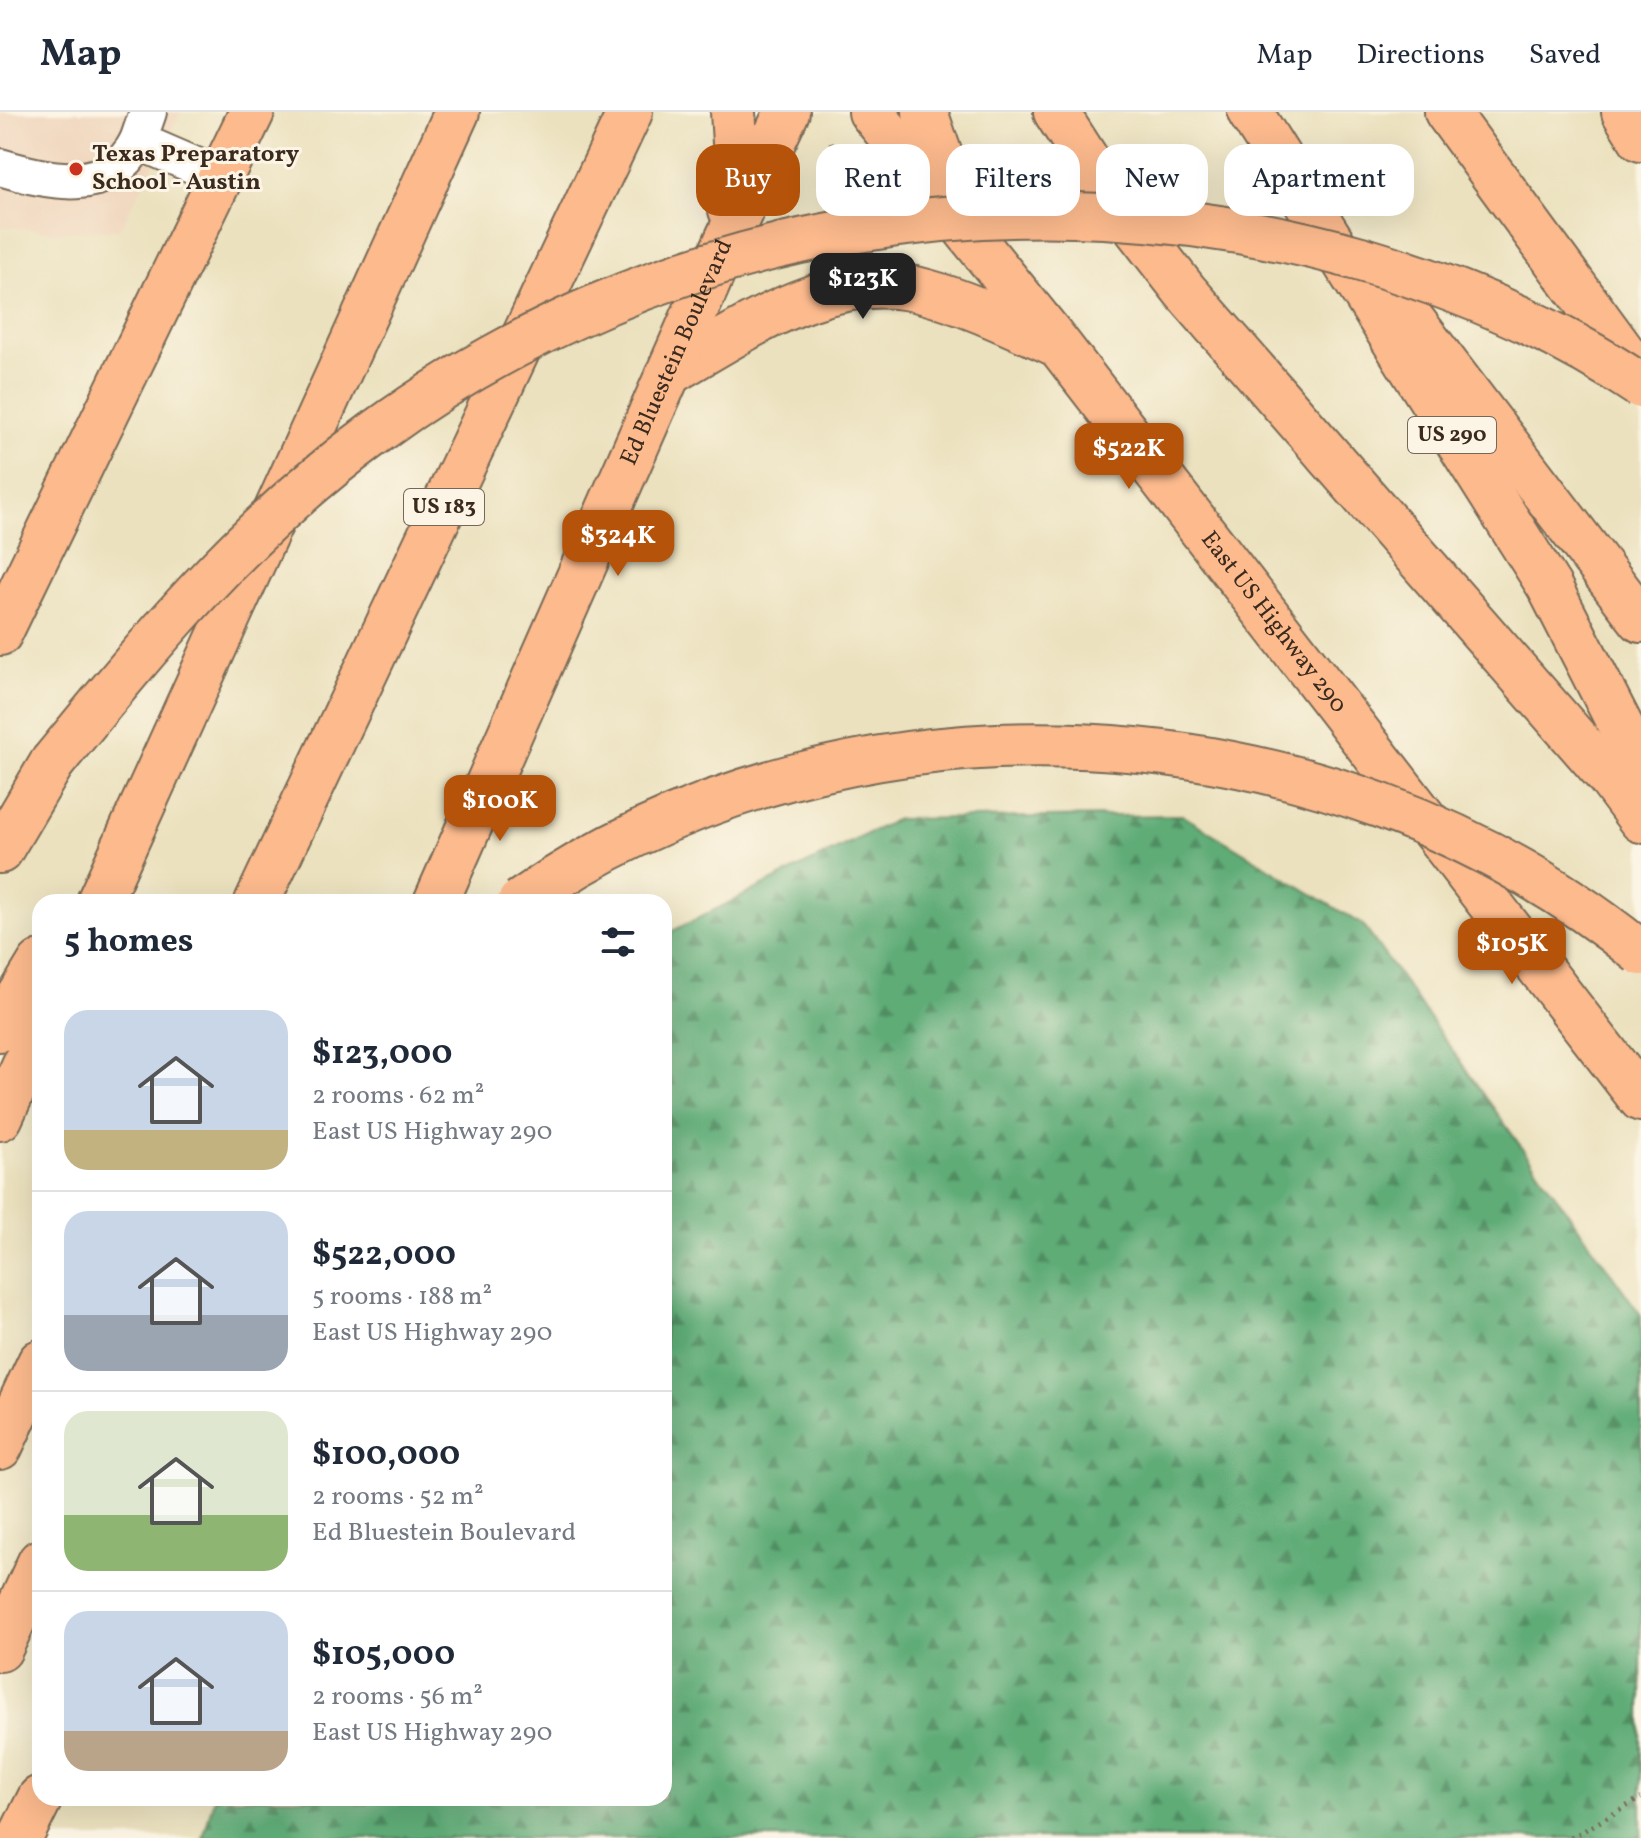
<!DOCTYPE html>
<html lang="en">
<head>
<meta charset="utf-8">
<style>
	:root { --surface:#fff; --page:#f6f6f7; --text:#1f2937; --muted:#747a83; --line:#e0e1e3; --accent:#b45309 }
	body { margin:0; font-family:Vollkorn,serif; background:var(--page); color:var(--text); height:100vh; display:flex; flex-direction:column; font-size:30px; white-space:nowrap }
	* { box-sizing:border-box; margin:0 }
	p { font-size:26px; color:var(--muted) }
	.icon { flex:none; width:44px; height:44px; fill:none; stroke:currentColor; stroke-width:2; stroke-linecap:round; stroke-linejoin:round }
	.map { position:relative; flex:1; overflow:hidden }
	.panel { position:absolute; left:32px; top:782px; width:640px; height:912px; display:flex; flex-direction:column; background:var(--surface); border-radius:24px; box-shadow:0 8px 32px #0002 }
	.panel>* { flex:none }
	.top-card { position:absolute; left:696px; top:32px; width:760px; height:72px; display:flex; gap:16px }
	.price { position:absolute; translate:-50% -68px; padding:0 18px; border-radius:16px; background:var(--accent); color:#fff; font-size:26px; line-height:52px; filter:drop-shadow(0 2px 4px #0008) }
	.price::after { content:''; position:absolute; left:50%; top:48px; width:24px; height:18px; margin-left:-12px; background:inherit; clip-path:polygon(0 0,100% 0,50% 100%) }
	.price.selected { background:#222; color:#fff }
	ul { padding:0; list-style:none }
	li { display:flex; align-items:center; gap:24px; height:200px; padding:0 32px }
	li+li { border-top:2px solid var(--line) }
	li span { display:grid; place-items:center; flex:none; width:224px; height:160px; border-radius:24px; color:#555 }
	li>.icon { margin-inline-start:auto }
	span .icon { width:96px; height:96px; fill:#fffc; stroke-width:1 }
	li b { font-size:34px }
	h2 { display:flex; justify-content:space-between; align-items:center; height:96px; padding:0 32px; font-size:34px }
	.chip { padding:0 28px; border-radius:24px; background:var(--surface); box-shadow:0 8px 32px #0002; font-size:28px; line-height:72px }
	.chip.selected { background:var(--accent); color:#fff }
	header { display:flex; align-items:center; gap:48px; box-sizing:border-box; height:112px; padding:0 40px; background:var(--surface); border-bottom:2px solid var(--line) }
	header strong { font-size:38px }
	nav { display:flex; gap:44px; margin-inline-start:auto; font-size:28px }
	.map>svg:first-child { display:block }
	.built { fill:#f0d5bc }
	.forest { fill:url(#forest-firs); stroke:#4c6b4a; stroke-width:2 }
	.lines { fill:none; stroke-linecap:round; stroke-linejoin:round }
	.minor-casing { stroke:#796a56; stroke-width:40 }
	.major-casing { stroke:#796a56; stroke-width:48 }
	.highway-casing { stroke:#796a56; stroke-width:48 }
	.path { stroke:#796a56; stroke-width:5; stroke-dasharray:2 6; stroke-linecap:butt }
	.minor { stroke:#fff; stroke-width:36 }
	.major { stroke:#fcba8d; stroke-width:44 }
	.highway { stroke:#fcba8d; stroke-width:44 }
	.highway-bridge-casing { stroke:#796a56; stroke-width:48; stroke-linecap:butt }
	.highway-bridge { stroke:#fcba8d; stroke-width:44 }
	.poi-dot { fill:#c8321e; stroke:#fcf5e5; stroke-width:3 }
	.labels { text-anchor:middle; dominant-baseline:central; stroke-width:6; stroke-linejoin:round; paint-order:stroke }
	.shield { fill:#fcf5e5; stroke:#75675a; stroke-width:2 }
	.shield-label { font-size:22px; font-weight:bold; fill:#3b2a1e }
	.poi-label { font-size:24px; font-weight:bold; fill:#3b2a1e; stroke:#fcf5e5; text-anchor:start }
	.street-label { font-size:24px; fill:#3b2a1e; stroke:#fcf5e5 }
</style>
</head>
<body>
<header>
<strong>Map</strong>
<nav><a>Map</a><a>Directions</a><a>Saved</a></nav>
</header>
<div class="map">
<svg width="1641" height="1726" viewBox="0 0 1641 1726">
	<defs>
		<pattern id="forest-firs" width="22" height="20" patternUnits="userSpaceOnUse" patternTransform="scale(2)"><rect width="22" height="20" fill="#5eac77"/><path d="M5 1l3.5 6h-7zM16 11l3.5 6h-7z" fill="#4f8c61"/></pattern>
	</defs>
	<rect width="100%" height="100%" fill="#fcf5e5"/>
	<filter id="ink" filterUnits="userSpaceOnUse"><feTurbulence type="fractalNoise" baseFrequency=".0125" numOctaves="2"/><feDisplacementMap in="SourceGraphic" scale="16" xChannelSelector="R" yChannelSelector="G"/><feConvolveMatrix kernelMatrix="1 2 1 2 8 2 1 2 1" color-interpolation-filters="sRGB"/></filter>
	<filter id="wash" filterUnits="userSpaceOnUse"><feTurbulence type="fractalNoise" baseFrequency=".006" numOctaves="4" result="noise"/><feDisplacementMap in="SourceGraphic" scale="32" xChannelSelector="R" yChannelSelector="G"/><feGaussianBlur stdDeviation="1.8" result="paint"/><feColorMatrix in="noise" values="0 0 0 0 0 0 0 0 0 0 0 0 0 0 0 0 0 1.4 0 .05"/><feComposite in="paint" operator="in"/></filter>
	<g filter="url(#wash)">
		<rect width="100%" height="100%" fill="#ebe1be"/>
		<polygon class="built" points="0,0 181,0 119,118 56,120 0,114"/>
		<polygon class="forest" points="1182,703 1363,813 1641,1203 1641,1726 203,1726 214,1686 664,1686 664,823 897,707"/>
	</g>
	<g filter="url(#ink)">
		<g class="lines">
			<g class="minor-casing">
				<g id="minor">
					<polyline points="148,0 138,29 219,64"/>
					<path d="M0 55C48 69 110 85 138 29"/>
				</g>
			</g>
			<g class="major-casing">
				<g id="major">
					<path id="s1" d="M871 0 1058 232 1641 987"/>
					<polyline points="925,0 954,84"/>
					<polyline points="731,98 736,46 733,0"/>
					<path d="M672 259C749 215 834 153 927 180 970 192 1011 212 1052 230"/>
					<polyline points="0,521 252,0"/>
					<path id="s2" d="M436 790 727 128 787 0"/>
					<polyline points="20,1726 40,1686"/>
				</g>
			</g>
			<g class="highway-casing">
				<g id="highway">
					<polyline points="1056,0 1104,75 1185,179 1609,665 1641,708"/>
					<polyline points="1250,0 1549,474 1641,654"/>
					<polyline points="1447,0 1641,265"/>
					<polyline points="1624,0 1641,27"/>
					<polyline points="1393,183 1641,508"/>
					<polyline points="0,739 52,651"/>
					<polyline points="99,790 457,0"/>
					<polyline points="257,790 630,0"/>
					<polyline points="0,917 40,851"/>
					<polyline points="0,1006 40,919"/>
					<polyline points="0,1335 40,1250"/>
					<polyline points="0,1537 40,1450"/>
				</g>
			</g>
			<g class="path">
				<polyline points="831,30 849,81"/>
				<polyline points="1571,1726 1641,1686"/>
			</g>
			<use href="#minor" class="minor"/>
			<use href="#major" class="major"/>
			<use href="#highway" class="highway"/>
			<g class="highway-bridge-casing">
				<g id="highway-bridge">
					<path d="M52 651C154 526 243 417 375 321 660 113 1022 50 1361 147 1459 176 1556 216 1641 274"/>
					<path d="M520 790C850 560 1331 588 1641 841"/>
				</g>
			</g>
			<use href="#highway-bridge" class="highway-bridge"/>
		</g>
	</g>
	<circle class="poi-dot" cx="76" cy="57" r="8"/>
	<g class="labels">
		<g class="shield">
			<rect x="1408" y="305" width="88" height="36" rx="6"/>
			<rect x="404" y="377" width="80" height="36" rx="6"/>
		</g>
		<g class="shield-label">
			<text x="1452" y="323">US 290</text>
			<text x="444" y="395">US 183</text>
		</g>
		<g class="poi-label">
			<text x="92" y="43">Texas Preparatory<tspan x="92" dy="28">School - Austin</tspan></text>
		</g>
		<g class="street-label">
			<text stroke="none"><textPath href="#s2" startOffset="600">Ed Bluestein Boulevard</textPath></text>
			<text stroke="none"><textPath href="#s1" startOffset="650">East US Highway 290</textPath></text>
		</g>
	</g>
</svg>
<b class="price selected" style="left:863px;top:209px">$123K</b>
<b class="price" style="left:1129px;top:379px">$522K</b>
<b class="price" style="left:618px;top:466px">$324K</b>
<b class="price" style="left:500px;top:731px">$100K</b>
<b class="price" style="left:1512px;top:874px">$105K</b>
<div class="top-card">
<a class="chip selected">Buy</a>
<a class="chip">Rent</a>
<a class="chip">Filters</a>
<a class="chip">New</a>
<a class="chip">Apartment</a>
</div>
<section class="panel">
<h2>5 homes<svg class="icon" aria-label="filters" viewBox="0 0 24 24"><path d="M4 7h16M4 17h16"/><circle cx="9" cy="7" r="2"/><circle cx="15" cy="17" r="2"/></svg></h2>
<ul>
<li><span style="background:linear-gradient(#c9d6e8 75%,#c2b280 0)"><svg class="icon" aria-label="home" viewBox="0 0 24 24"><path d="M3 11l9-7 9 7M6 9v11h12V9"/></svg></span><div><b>$123,000</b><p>2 rooms · 62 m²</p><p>East US Highway 290</p></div></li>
<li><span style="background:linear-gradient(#c9d6e8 65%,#9aa5b1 0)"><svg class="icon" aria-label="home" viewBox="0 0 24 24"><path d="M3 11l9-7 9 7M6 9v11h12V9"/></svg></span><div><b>$522,000</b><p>5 rooms · 188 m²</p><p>East US Highway 290</p></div></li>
<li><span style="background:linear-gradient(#dfe7d0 65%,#8fb573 0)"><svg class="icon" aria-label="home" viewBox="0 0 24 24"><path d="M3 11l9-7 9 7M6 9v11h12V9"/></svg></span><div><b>$100,000</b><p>2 rooms · 52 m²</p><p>Ed Bluestein Boulevard</p></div></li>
<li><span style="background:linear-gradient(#c9d6e8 75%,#b9a48a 0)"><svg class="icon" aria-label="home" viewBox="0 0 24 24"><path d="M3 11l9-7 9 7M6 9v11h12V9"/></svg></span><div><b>$105,000</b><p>2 rooms · 56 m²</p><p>East US Highway 290</p></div></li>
</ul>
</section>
</div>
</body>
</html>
